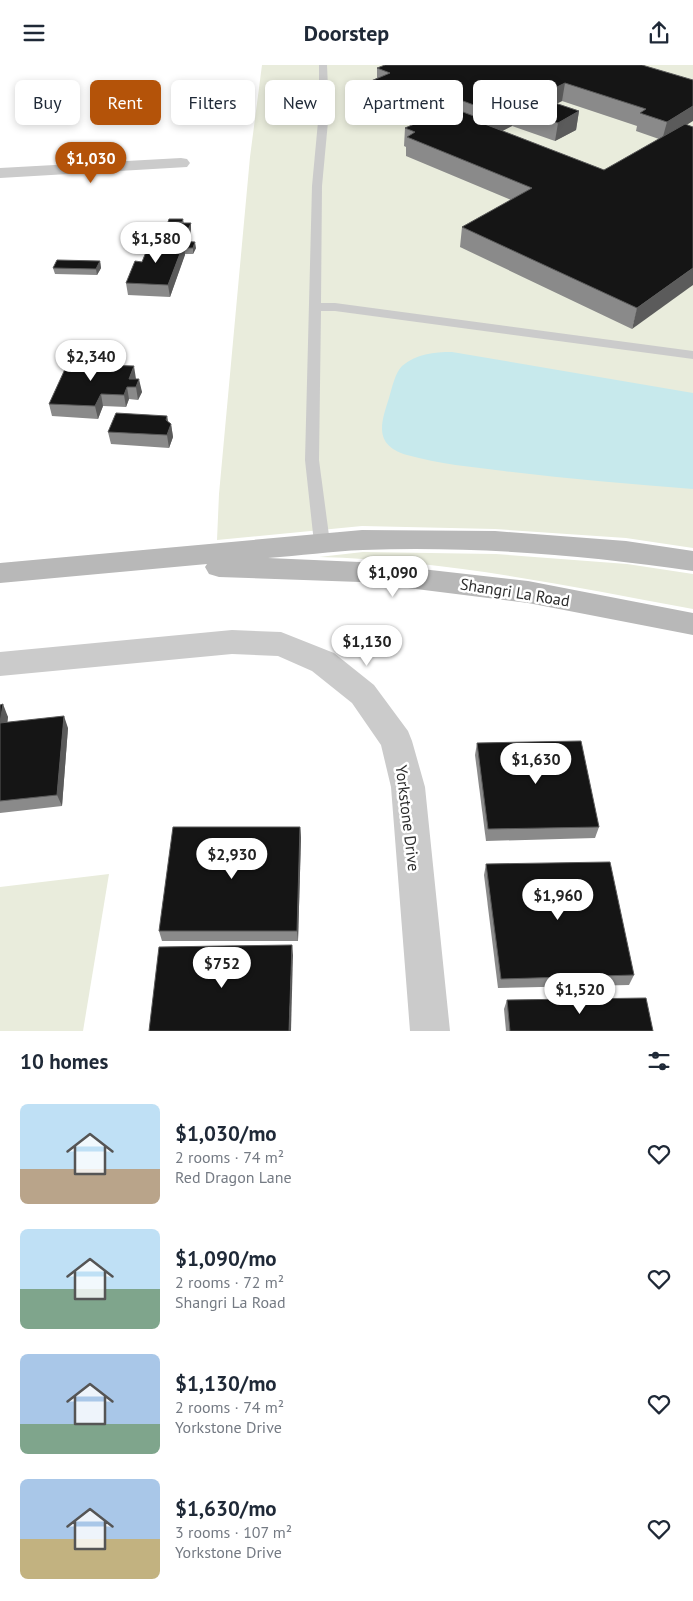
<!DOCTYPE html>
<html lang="en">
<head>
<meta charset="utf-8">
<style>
	:root { --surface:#fff; --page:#f2f2f3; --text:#1f2937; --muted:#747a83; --accent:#b45309 }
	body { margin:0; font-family:"PT Sans",sans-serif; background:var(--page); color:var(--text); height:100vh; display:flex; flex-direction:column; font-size:19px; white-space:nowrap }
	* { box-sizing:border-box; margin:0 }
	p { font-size:16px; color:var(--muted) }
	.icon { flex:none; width:28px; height:28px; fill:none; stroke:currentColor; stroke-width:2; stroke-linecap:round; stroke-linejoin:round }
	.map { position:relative; height:966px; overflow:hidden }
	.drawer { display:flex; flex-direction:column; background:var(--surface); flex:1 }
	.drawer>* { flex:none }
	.guide { position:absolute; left:15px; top:15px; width:664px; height:45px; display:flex; gap:10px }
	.price { position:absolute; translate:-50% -42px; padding:0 11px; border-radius:18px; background:#fff; color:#222; font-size:16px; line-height:32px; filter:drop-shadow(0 1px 2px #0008) }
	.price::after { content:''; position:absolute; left:50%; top:30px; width:15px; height:11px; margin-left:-8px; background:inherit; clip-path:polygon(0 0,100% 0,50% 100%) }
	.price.on { background:var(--accent); color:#fff }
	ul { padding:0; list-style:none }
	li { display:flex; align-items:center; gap:15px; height:125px; padding:0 20px }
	li span { display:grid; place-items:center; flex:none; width:140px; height:100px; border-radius:8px; color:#555 }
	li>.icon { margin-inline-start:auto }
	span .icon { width:60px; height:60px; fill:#fffc; stroke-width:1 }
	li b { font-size:21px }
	h2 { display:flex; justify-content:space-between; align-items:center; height:60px; padding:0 20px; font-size:21px }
	.tag { padding:0 18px; border-radius:8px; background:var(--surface); box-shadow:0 2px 8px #0003; font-size:18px; line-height:45px }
	.tag.on { background:var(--accent); color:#fff }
	header { display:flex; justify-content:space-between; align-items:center; height:65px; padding:0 20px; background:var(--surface); font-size:22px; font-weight:800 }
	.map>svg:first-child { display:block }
	.green { fill:#e9ecdc }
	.water { fill:#c7e9ec }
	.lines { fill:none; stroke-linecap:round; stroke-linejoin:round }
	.lane { fill:#cbcbcb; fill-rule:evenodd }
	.street { fill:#cbcbcb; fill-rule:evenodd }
	.secondary { fill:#b8b8b8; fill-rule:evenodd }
	.wall { fill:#8a8a8a; fill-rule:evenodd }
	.shaded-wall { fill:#5b5b5b }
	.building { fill:#151515; stroke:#5b5b5b }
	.labels { text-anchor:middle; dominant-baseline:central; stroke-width:5; stroke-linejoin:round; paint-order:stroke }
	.street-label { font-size:16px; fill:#2e2e2e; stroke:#fff }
</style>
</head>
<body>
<header><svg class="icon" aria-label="menu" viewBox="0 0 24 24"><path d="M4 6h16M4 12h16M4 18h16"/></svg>Doorstep<svg class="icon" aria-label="share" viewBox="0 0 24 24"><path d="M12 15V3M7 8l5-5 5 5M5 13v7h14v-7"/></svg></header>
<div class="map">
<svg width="693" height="966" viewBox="0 0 693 966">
	<rect width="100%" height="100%" fill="#fff"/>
	<g class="green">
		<polygon points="262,0 693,0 693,483 626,473 495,464 362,461 217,475 219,429 250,92"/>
		<path d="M363 487 496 489 627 499 693 509V544C570 521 445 495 319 492Z"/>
		<polygon points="109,809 83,966 0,966 0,822"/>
	</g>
	<path class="water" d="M452 287 693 328V424C630 419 567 414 504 406 472 402 439 399 407 390 373 380 381 358 389 333 392 323 395 308 402 301 416 289 434 287 452 287Z"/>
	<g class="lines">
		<polygon class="lane" points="319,0 327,0 329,46 322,121 321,238 335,238 693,286 693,294 335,246 321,246 319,395 330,478 328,482 322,484 316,482 314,478 305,395 312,121 319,46"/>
		<g class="street">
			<polygon points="181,93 187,94 190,98 187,102 0,113 0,103"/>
			<polygon points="232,565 281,567 334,588 374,620 408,666 412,676 425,722 450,966 410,966 391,722 381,680 352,638 312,606 278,591 232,589 0,611 0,587"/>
		</g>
		<path class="secondary" d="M362 465 495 466 626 476 693 486V506C584 490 473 481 363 485 331 486 300 491 268 493L360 497 528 516 693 548V570L528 538 360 517 219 512 209 509 205 502 207 499 0 518V498Z"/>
	</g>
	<g class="wall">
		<path d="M642 0 687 60 632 264 460 182 462 162 511 135 406 91V82L404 81 405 63 430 55 446 48 432 43 401 56 357 39V22L377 13V3ZM562 36 637 61 636 66 659 74 604 105 502 66 512 61 555 76 576 65 579 46 556 39Z"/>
		<polygon points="183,154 184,158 191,158 191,164 190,169 184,169 184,171 182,176 173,176 173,168 167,168 166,162 169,158 168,157"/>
		<polygon points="150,177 196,183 193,189 185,189 170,232 128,230 126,218 142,197"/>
		<polygon points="100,196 101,203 97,210 55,209 53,203"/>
		<polygon points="105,293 107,300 136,314 142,327 138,335 129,334 126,342 103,341 98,354 52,351 49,339"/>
		<polygon points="167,351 168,357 171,359 173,372 169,383 111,379 108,367"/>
		<polygon points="0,640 8,652 7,657 68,663 62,741 0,748"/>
		<polygon points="477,678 599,762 595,773 486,776 475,690"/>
		<polygon points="300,762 301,773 298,876 162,876 159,866"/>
		<polygon points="486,799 634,910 629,920 498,923 484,810"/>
		<polygon points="507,935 653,966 506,966 504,944"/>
	</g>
	<g class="shaded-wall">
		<polygon points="565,18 562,36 534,50 537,32"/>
		<polygon points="433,25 432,43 401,56 402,38"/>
		<polygon points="693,41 693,56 662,75 667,57"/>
		<polygon points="515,42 512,61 481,77 482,58"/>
		<polygon points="579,46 576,65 555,76 558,58"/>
		<polygon points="191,158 191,164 190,169 189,163"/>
		<polygon points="183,165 184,171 182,176 182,170"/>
		<polygon points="195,177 196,183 193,189 193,183"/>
		<polygon points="184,178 185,190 170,232 168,220"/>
		<polygon points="100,196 101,203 97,210 96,204"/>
		<polygon points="693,203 693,220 632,264 637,243"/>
		<polygon points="105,293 108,305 102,300"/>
		<polygon points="134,301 136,314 133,322 129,314"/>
		<polygon points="139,314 142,327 138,335 136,322"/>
		<polygon points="127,322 129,334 126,342 124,330"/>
		<polygon points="101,329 103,341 98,354 95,341"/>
		<polygon points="167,351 169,363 171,359 173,372 169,383 167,370 166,355"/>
		<polygon points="3,639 8,652 6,670 0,658"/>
		<polygon points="64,651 68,663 62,741 57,730"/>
		<polygon points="300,762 301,773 298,876 297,866"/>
		<polygon points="292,880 293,890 291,966 289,966"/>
	</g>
	<g class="building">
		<polygon points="385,0 642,0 693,15 693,41 667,57 640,48 646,44 565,18 537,32 579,46 558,58 515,42 482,58 604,105 685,59 693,62 693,203 637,243 462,162 532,123 407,72 415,67 405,63 426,54 430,55 455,44 479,53 493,47 433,25 402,38 357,22 390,8 377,3"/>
		<polygon points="169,154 183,154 182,157 168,157"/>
		<polygon points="167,158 191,158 189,163 166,162"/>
		<polygon points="174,165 183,165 182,170 173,170"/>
		<polygon points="159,175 195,177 193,183 184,183 184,178 158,177"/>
		<polygon points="150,177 184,178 168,220 126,218 135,196 142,197"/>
		<polygon points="57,195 100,196 96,204 53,203"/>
		<polygon points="71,291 105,293 102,300 134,301 129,314 139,314 136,322 127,322 124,330 101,329 95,341 49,339"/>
		<polygon points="116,348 167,351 166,355 171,359 167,370 108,367"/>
		<polygon points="3,639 0,658 64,651 57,730 0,736 0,640"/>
		<polygon points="581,676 599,762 488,764 477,678"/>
		<polygon points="173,762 300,762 297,866 159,866"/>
		<polygon points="610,797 634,910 501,914 486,799"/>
		<polygon points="292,880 289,966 149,966 159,882"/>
		<polygon points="646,933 653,966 510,966 507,935"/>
	</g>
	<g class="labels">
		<g class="street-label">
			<text transform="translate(515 527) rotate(9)">Shangri La Road</text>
			<text transform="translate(408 753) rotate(83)">Yorkstone Drive</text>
		</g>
	</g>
</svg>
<b class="price on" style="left:91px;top:119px">$1,030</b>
<b class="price" style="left:156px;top:199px">$1,580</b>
<b class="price" style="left:91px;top:317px">$2,340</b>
<b class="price" style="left:393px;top:533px">$1,090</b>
<b class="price" style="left:367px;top:602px">$1,130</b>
<b class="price" style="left:536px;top:720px">$1,630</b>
<b class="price" style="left:232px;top:815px">$2,930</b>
<b class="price" style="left:558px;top:856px">$1,960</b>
<b class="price" style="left:222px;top:924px">$752</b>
<b class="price" style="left:580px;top:950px">$1,520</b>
<div class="guide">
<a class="tag">Buy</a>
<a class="tag on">Rent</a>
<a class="tag">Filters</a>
<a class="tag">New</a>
<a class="tag">Apartment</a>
<a class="tag">House</a>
</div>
</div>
<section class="drawer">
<h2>10 homes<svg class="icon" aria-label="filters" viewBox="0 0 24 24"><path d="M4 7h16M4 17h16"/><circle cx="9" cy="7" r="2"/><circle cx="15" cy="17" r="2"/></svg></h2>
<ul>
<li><span style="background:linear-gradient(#bfe0f5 65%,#b9a48a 0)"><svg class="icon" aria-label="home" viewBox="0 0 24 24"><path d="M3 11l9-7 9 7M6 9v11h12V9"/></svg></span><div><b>$1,030/mo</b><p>2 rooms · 74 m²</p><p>Red Dragon Lane</p></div><svg class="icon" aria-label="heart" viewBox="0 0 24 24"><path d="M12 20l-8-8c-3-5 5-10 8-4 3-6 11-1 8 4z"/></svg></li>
<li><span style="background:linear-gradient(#bfe0f5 60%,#7fa58c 0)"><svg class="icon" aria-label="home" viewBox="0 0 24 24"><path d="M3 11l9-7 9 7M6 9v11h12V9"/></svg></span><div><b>$1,090/mo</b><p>2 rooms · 72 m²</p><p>Shangri La Road</p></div><svg class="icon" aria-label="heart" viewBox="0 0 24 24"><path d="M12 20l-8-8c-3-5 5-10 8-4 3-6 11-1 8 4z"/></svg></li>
<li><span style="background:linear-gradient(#a9c7e8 70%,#7fa58c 0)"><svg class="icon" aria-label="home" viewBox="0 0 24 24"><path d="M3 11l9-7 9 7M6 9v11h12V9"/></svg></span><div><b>$1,130/mo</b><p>2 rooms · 74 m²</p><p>Yorkstone Drive</p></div><svg class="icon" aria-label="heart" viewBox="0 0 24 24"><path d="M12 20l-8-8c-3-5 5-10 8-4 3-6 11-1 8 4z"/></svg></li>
<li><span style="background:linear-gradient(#a9c7e8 60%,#c2b280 0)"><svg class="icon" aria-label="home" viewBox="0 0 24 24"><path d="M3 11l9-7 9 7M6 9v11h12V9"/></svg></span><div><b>$1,630/mo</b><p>3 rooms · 107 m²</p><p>Yorkstone Drive</p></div><svg class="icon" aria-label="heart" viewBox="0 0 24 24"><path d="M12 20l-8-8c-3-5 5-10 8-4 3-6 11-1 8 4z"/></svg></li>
</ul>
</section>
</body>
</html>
